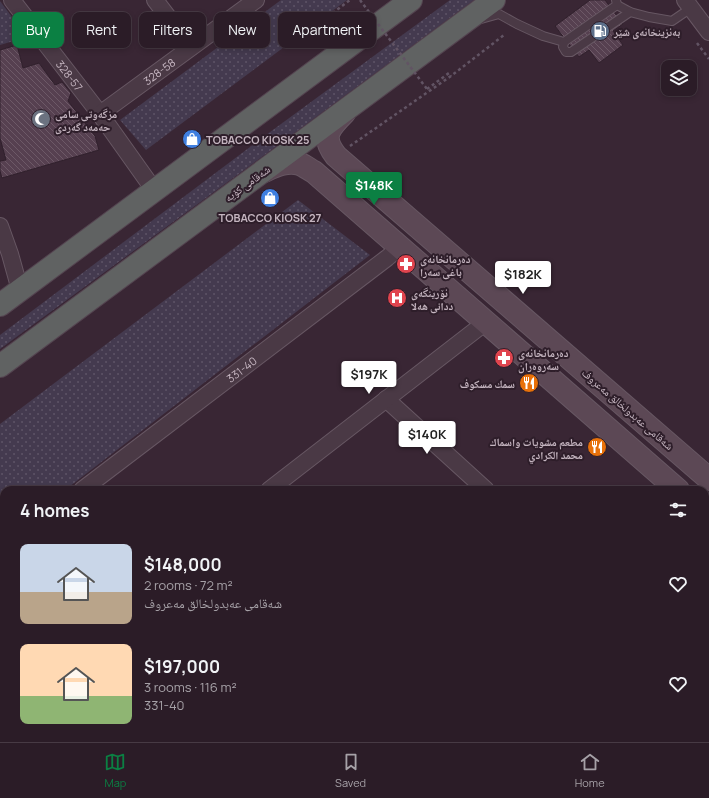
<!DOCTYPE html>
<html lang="en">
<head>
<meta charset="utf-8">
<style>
	:root { --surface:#2b1c27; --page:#33252f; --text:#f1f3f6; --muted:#a6a1a7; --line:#473a44; --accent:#0b8043 }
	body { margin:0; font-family:Manrope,"Noto Naskh Arabic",sans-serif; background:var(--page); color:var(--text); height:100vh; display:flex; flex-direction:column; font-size:15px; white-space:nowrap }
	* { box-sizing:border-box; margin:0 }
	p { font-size:13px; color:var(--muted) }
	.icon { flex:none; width:22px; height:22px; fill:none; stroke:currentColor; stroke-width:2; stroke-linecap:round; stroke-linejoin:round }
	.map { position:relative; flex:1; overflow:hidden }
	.panel { position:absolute; left:0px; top:486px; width:709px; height:256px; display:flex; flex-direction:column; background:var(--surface); border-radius:12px 12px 0 0; box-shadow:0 2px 6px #0003,0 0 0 1px var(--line) }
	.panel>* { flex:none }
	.banner { position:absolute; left:12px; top:12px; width:400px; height:36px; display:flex; gap:8px }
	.tools { position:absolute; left:661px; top:60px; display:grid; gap:8px }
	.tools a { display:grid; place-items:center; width:36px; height:36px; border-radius:8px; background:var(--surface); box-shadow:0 2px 6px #0003,0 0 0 1px var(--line); font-size:20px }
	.price { position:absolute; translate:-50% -34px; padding:0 9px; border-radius:4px; background:#fff; color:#222; font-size:13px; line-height:26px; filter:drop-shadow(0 1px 2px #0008) }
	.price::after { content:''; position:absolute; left:50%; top:24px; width:12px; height:9px; margin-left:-6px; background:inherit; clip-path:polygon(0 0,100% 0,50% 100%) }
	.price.current { background:var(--accent); color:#fff }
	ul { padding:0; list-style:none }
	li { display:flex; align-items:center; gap:12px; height:100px; padding:0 20px }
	li span { display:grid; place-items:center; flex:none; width:112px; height:80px; border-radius:8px; color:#555 }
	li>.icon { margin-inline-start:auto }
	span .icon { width:48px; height:48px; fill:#fffc; stroke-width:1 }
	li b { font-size:17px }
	h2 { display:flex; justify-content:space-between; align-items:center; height:48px; padding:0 20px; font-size:17px }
	.pill { padding:0 14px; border-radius:8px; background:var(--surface); box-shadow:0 2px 6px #0003,0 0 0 1px var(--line); font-size:14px; line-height:36px }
	.pill.current { background:var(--accent); color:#fff }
	.menu { display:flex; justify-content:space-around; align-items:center; height:56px; border-top:1px solid var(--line); background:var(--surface); font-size:11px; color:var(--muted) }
	.menu a { display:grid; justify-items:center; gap:2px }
	.menu .current { color:var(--accent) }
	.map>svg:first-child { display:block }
	.park { fill:url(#park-dots) }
	.building { fill:url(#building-back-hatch); stroke:#30202c }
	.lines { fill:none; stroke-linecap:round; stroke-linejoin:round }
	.service-casing { stroke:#675763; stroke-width:10 }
	.minor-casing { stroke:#675763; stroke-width:18 }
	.secondary-casing { stroke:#675763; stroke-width:24 }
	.trunk-casing { stroke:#544450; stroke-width:24 }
	.path { stroke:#625464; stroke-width:2.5; stroke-dasharray:3 3; stroke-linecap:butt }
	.service { stroke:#4a3945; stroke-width:8 }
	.minor { stroke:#4a3945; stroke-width:16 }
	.secondary { stroke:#5c4855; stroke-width:22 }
	.trunk { stroke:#606262; stroke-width:22 }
	.path-bridge { stroke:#625464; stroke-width:2.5; stroke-dasharray:3 3; stroke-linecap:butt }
	.labels { text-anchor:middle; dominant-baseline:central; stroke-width:4; stroke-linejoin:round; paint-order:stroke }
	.poi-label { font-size:11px; font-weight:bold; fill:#c5b5c0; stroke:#2e1e2a; text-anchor:start }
	.street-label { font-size:11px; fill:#c5b5c0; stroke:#2e1e2a }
</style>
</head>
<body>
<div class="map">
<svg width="709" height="742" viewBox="0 0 709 742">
	<defs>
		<pattern id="park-dots" width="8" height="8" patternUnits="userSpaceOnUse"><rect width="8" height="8" fill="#443a4f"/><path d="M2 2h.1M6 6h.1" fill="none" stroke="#5e5467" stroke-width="1.8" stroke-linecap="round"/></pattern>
		<pattern id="building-back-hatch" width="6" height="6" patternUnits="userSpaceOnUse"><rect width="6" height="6" fill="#564050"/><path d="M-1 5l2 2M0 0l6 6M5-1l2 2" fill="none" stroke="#6d5967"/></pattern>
	</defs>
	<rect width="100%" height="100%" fill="#392634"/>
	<g class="park">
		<polygon points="281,0 347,0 146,150 120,120"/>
		<polygon points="450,0 474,0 289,137 0,349 0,335 266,135"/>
		<polygon points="0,1 29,40 20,45 17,40 0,45"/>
		<polygon points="298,200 370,255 65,490 4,490 4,508 0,502 0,424"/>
	</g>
	<g class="building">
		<polygon points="590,0 605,0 623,24 613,31 623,45 599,63 589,50 579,57 555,26"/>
		<polygon points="17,45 23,68 39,63 55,85 62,82 71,93 68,101 95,136 99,150 2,178 0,171 0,161 6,160 0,138 0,50"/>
	</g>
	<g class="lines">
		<g class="service-casing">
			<g id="service">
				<polyline points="617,5 630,12 649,17 672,21 691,8"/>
				<polyline points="481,19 499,14 517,24 543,36 564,42 617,5 616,0"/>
				<polyline points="564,42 563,47 566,52 571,52 630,12"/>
			</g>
		</g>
		<g class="minor-casing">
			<g id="minor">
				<path id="s1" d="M12 0 100 114 154 190"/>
				<polyline points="155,0 191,47"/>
				<polyline points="685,0 709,32"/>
				<path id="s2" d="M100 114 256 0"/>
				<polyline points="0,226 10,254 20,290"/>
				<polyline points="386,399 486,490"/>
				<path id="s3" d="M82 490 387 258 400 247"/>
				<polyline points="269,490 486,322"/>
				<polyline points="0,557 4,563"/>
				<polyline points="705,688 709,691"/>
				<polyline points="129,738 132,742"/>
				<polyline points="281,738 284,742"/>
				<polyline points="408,738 411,742"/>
				<polyline points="69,742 74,738"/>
				<polyline points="361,742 367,738"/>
				<polyline points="568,742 574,738"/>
			</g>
		</g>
		<g class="secondary-casing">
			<g id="secondary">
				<path d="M344 113C328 129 321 137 336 156L709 479"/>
				<path d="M264 171C275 166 287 160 300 164 305 166 310 170 314 172L678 490"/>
				<polyline points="705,514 709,518"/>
			</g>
		</g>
		<g class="trunk-casing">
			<g id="trunk">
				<polyline points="0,305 411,0"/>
				<polyline points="0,366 494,0"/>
			</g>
		</g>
		<g class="path">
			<polyline points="332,17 330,15 350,0"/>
			<polyline points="697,43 709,59"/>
			<polyline points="427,89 449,73 451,76"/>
			<polyline points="350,146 451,76 504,35"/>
		</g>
		<use href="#service" class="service"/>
		<use href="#minor" class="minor"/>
		<use href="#secondary" class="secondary"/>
		<use href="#trunk" class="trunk"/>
		<polyline class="path-bridge" points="360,0 427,89"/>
	</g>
	<defs>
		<g id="fuel-disc" transform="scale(1)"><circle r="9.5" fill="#5c6f8a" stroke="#2e1e2a"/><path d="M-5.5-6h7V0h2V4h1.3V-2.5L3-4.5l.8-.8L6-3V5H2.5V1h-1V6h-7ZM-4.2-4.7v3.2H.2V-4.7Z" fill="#fff"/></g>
		<g id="mosque-disc" transform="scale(1)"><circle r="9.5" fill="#6b7280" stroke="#2e1e2a"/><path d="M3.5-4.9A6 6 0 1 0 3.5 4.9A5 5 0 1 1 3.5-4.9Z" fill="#fff"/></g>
		<g id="shop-disc" transform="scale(1)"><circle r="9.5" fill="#3f7fe0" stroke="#2e1e2a"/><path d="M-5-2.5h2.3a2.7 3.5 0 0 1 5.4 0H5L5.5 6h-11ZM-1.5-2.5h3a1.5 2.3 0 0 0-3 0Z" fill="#fff"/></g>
		<g id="pharmacy-disc" transform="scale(1)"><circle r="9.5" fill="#e0444e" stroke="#2e1e2a"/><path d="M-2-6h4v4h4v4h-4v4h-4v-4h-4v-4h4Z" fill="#fff"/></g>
		<g id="hospital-disc" transform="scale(1)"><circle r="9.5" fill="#e0444e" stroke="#2e1e2a"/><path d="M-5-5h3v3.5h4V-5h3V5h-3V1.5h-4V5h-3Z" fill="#fff"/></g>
		<g id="restaurant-disc" transform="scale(1)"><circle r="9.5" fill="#e8710a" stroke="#2e1e2a"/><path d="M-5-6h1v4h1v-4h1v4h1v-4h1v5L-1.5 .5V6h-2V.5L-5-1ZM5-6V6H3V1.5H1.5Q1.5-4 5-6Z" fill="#fff"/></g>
	</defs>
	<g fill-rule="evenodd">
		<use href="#fuel-disc" x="600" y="31"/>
		<use href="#mosque-disc" x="41" y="119"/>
		<use href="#shop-disc" x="192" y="139"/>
		<use href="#shop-disc" x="270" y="198"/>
		<use href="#pharmacy-disc" x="406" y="264"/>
		<use href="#hospital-disc" x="397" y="298"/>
		<use href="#pharmacy-disc" x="504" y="358"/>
		<use href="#restaurant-disc" x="529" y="383"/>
		<use href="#restaurant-disc" x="597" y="447"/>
	</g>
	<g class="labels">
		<g class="poi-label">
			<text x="614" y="31">بەنزینخانەی شێر</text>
			<text x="55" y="113">مزگەوتی سامی<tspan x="55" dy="13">حەمەد گەردی</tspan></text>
			<text x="206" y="139">TOBACCO KIOSK 25</text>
			<text x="270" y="217" text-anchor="middle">TOBACCO KIOSK 27</text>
			<text x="420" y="258">دەرمانخانەی<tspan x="420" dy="13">باغی سەرا</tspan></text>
			<text x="411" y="292">نۆرینگەی<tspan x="411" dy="13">ددانی هەلا</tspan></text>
			<text x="518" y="352">دەرمانخانەی<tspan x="518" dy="13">سەروەران</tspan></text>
			<text x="515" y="383" text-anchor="end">سمك مسكوف</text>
			<text x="583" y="441" text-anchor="end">مطعم مشويات واسماك<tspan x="583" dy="13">محمد الكرادي</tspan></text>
		</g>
		<g class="street-label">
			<text stroke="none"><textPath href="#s2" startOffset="73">328-58</textPath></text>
			<text stroke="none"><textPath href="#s1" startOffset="95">328-57</textPath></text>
			<text transform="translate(247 183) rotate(-36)">شەقامی کۆیە</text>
			<text stroke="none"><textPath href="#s3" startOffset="200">331-40</textPath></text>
			<text transform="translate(628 409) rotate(41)">شەقامی عەبدولخالق مەعروف</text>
		</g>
	</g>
</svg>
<div class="tools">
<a><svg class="icon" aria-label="layers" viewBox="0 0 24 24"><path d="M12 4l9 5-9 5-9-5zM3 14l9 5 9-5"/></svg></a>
</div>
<b class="price current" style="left:374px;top:206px">$148K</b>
<b class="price" style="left:523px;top:295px">$182K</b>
<b class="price" style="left:369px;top:395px">$197K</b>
<b class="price" style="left:427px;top:455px">$140K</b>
<div class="banner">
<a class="pill current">Buy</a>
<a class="pill">Rent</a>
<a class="pill">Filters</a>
<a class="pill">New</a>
<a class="pill">Apartment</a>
</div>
<section class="panel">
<h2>4 homes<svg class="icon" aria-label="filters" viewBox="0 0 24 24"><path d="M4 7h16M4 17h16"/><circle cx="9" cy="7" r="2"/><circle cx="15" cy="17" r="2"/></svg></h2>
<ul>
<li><span style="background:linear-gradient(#c9d6e8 60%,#b9a48a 0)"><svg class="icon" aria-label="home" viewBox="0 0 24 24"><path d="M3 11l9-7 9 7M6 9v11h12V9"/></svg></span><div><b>$148,000</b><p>2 rooms · 72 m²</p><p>شەقامی عەبدولخالق مەعروف</p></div><svg class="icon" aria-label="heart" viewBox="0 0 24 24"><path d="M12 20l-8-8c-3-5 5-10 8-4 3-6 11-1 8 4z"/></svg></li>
<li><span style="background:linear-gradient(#ffd9b3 65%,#8fb573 0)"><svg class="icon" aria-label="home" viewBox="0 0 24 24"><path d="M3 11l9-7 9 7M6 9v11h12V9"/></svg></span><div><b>$197,000</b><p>3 rooms · 116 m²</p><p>331-40</p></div><svg class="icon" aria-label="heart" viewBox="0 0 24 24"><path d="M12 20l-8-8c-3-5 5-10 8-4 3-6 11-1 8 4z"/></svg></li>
</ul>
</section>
</div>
<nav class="menu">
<a class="current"><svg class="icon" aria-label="map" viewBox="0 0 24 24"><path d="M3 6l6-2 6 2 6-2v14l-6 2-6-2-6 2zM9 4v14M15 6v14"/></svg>Map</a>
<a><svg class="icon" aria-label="saved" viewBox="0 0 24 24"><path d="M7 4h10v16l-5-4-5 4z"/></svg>Saved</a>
<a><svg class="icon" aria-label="home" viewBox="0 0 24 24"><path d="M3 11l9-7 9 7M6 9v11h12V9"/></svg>Home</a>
</nav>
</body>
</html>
